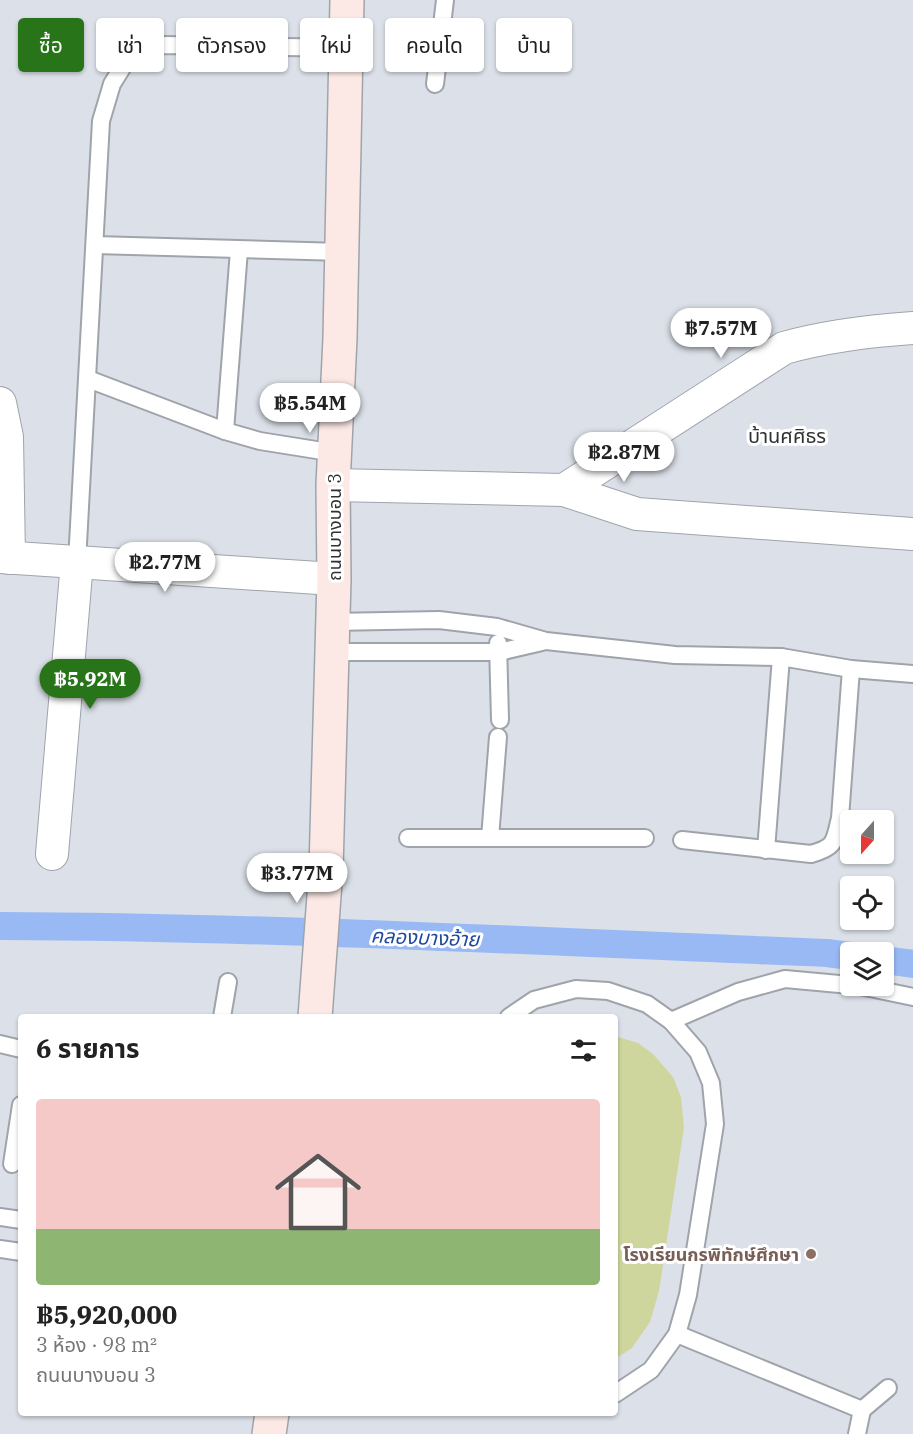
<!DOCTYPE html>
<html lang="th">
<head>
<meta charset="utf-8">
<style>
	:root { --surface:#fff; --page:#f6f6f6; --text:#222; --muted:#767676; --line:#e0e0e0; --accent:#287419 }
	body { margin:0; font-family:"IBM Plex Serif","Noto Sans Thai",serif; background:var(--page); color:var(--text); height:100vh; display:flex; flex-direction:column; font-size:22px; white-space:nowrap }
	* { box-sizing:border-box; margin:0 }
	p { font-size:20px; color:var(--muted) }
	.icon { flex:none; width:33px; height:33px; fill:none; stroke:currentColor; stroke-width:2; stroke-linecap:round; stroke-linejoin:round }
	.map { position:relative; flex:1; overflow:hidden }
	.drawer { position:absolute; left:18px; top:1014px; width:600px; height:402px; display:flex; flex-direction:column; background:var(--surface); border-radius:6px; box-shadow:0 2px 4px #0004 }
	.drawer>* { flex:none }
	.hud { position:absolute; left:18px; top:18px; width:600px; height:54px; display:flex; gap:12px }
	.needle { width:39px; rotate:201deg }
	.tools { position:absolute; left:840px; top:810px; display:grid; gap:12px }
	.tools a { display:grid; place-items:center; width:54px; height:54px; border-radius:6px; background:var(--surface); box-shadow:0 2px 4px #0004; font-size:30px }
	.price { position:absolute; translate:-50% -51px; padding:0 14px; border-radius:21px; background:#fff; color:#222; font-size:20px; line-height:39px; filter:drop-shadow(0 2px 3px #0008) }
	.price::after { content:''; position:absolute; left:50%; top:36px; width:18px; height:14px; margin-left:-9px; background:inherit; clip-path:polygon(0 0,100% 0,50% 100%) }
	.price.selected { background:var(--accent); color:#fff }
	ul { padding:0; list-style:none }
	li { display:grid; align-content:center; gap:12px; height:318px; padding:0 18px }
	li+li { border-top:2px solid var(--line) }
	li span { display:grid; place-items:center; height:186px; border-radius:6px; color:#555 }
	li>.icon { margin-inline-start:auto }
	span .icon { width:108px; height:108px; fill:#fffc; stroke-width:1 }
	li b { font-size:26px }
	h2 { display:flex; justify-content:space-between; align-items:center; height:72px; padding:0 18px; font-size:26px }
	.tag { padding:0 21px; border-radius:6px; background:var(--surface); box-shadow:0 2px 4px #0004; font-size:21px; line-height:54px }
	.tag.selected { background:var(--accent); color:#fff }
	.map>svg:first-child { display:block }
	.green { fill:#cfd69d }
	.lines { fill:none; stroke-linecap:round; stroke-linejoin:round }
	.canal { stroke:#98b9f4; stroke-width:28 }
	.lane-casing { stroke:#9fa4ab; stroke-width:20 }
	.street-casing { stroke:#9fa4ab; stroke-width:34 }
	.secondary-casing { stroke:#9fa4ab; stroke-width:36 }
	.lane { stroke:#fff; stroke-width:16 }
	.street { stroke:#fff; stroke-width:32 }
	.secondary { stroke:#fce9e5; stroke-width:33 }
	.education-dot { fill:#8d6e63; stroke:#fff; stroke-width:2 }
	.labels { text-anchor:middle; dominant-baseline:central; stroke-width:6; stroke-linejoin:round; paint-order:stroke }
	.street-label { font-size:18px; fill:#2f3134; stroke:#fff }
	.education-label { font-size:18px; font-weight:bold; fill:#785e54; stroke:#fff; text-anchor:end }
	.neighbourhood-label { font-size:20px; fill:#2f3134; stroke:#fff }
	.water-label { font-size:20px; font-style:italic; fill:#1e499d; stroke:#fff }
</style>
</head>
<body>
<div class="map">
<svg width="913" height="1434" viewBox="0 0 913 1434">
	<rect width="100%" height="100%" fill="#dce1e9"/>
	<polygon class="green" points="615,1036 638,1043 653,1054 673,1077 681,1097 684,1128 659,1291 650,1322 632,1348 615,1359"/>
	<g class="lines">
		<g class="canal">
			<path d="M0 926C276 927 552 942 827 953L850 956"/>
			<polyline points="884,960 913,964"/>
		</g>
		<g class="lane-casing">
			<g id="lane">
				<polyline points="435,84 445,0"/>
				<polyline points="95,245 342,252"/>
				<polyline points="88,379 225,431 260,441 335,453"/>
				<polyline points="225,431 239,250"/>
				<polyline points="77,562 101,121 112,84 125,63 141,48 163,45 346,48"/>
				<polyline points="332,622 439,620 497,627 546,641 675,655 781,657 851,669 913,674"/>
				<polyline points="498,643 500,720"/>
				<polyline points="331,652 499,652 542,642"/>
				<polyline points="408,838 645,838"/>
				<polyline points="490,838 498,737"/>
				<path d="M682 840 811 854C836 847 834 842 840 818L851 669"/>
				<polyline points="766,850 781,657"/>
				<polyline points="860,986 913,997"/>
				<polyline points="222,1017 228,982"/>
				<polyline points="509,1017 534,1000 576,989 608,991 647,1004 671,1021 698,1052 711,1083 715,1124 688,1295 677,1334 651,1370 615,1394"/>
				<polyline points="671,1021 738,992 785,979 850,985"/>
				<polyline points="0,1044 21,1049"/>
				<polyline points="12,1164 21,1105"/>
				<polyline points="0,1217 21,1220"/>
				<polyline points="0,1249 21,1252"/>
				<polyline points="677,1334 862,1410 857,1434"/>
				<polyline points="862,1410 888,1388"/>
			</g>
		</g>
		<g class="street-casing">
			<g id="street">
				<polyline points="0,403 7,437 9,558"/>
				<polyline points="333,485 564,490 637,514 913,534"/>
				<path d="M564 490 784 348C827 336 869 331 913 328"/>
				<polyline points="0,557 334,579"/>
				<polyline points="52,854 77,562"/>
			</g>
		</g>
		<g class="secondary-casing">
			<g id="secondary">
				<polyline points="315,1017 326,869 334,579 333,485 340,338 347,0"/>
				<polyline points="269,1434 272,1413"/>
			</g>
		</g>
		<use href="#lane" class="lane"/>
		<use href="#street" class="street"/>
		<use href="#secondary" class="secondary"/>
	</g>
	<circle class="education-dot" cx="811" cy="1254" r="6"/>
	<g class="labels">
		<g class="street-label">
			<text transform="translate(334 527) rotate(-90)">ถนนบางบอน 3</text>
		</g>
		<g class="education-label">
			<text x="799" y="1254">โรงเรียนกรพิทักษ์ศึกษา</text>
		</g>
		<g class="neighbourhood-label">
			<text x="787" y="435">บ้านศศิธร</text>
		</g>
		<g class="water-label">
			<text transform="translate(425 937) rotate(2)">คลองบางอ้าย</text>
		</g>
	</g>
</svg>
<div class="tools">
<a><svg class="needle" viewBox="-14 -14 28 28"><path d="M0-13l5 13h-10z" fill="#e53935"/><path d="M0 13l5-13h-10z" fill="#767676"/></svg></a>
<a><svg class="icon" aria-label="locate" viewBox="0 0 24 24"><circle cx="12" cy="12" r="6"/><path d="M12 2v4M12 18v4M2 12h4M18 12h4"/></svg></a>
<a><svg class="icon" aria-label="layers" viewBox="0 0 24 24"><path d="M12 4l9 5-9 5-9-5zM3 14l9 5 9-5"/></svg></a>
</div>
<b class="price" style="left:721px;top:359px">฿7.57M</b>
<b class="price" style="left:310px;top:434px">฿5.54M</b>
<b class="price" style="left:624px;top:483px">฿2.87M</b>
<b class="price" style="left:165px;top:593px">฿2.77M</b>
<b class="price selected" style="left:90px;top:710px">฿5.92M</b>
<b class="price" style="left:297px;top:904px">฿3.77M</b>
<div class="hud">
<a class="tag selected">ซื้อ</a>
<a class="tag">เช่า</a>
<a class="tag">ตัวกรอง</a>
<a class="tag">ใหม่</a>
<a class="tag">คอนโด</a>
<a class="tag">บ้าน</a>
</div>
<section class="drawer">
<h2>6 รายการ<svg class="icon" aria-label="filters" viewBox="0 0 24 24"><path d="M4 7h16M4 17h16"/><circle cx="9" cy="7" r="2"/><circle cx="15" cy="17" r="2"/></svg></h2>
<ul>
<li><span style="background:linear-gradient(#f6c9c9 70%,#8fb573 0)"><svg class="icon" aria-label="home" viewBox="0 0 24 24"><path d="M3 11l9-7 9 7M6 9v11h12V9"/></svg></span><div><b>฿5,920,000</b><p>3 ห้อง · 98 m²</p><p>ถนนบางบอน 3</p></div></li>
</ul>
</section>
</div>
</body>
</html>
